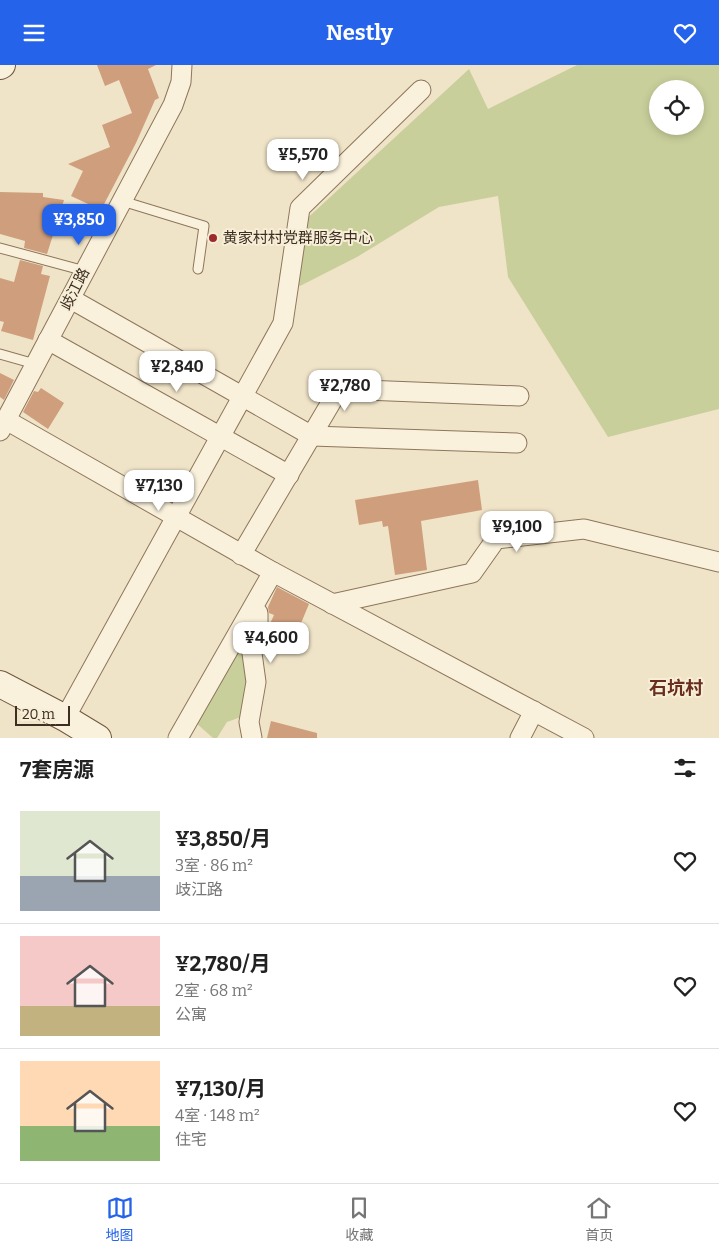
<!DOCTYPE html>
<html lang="zh">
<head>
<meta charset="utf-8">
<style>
	:root { --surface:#fff; --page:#f2f2f2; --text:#222; --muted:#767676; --line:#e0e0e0; --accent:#2563eb }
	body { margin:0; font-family:Bitter,"Noto Sans SC",serif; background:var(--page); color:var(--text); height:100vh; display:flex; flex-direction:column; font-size:19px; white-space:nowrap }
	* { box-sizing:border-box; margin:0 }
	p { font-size:16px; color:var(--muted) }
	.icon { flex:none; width:28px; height:28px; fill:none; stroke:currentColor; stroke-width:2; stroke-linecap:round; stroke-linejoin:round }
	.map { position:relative; height:673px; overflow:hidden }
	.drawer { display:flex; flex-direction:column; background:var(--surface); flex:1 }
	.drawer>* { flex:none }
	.tools { position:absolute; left:649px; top:15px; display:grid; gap:10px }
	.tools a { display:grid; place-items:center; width:55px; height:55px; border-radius:50%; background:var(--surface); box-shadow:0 2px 8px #0003; font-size:25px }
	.scale { position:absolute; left:15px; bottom:12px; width:55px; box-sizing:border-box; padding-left:5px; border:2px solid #3d2e20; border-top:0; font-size:14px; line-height:18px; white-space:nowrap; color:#3d2e20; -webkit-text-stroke:4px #f7eed8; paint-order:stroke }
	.price { position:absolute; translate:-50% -42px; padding:0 11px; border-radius:10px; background:#fff; color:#222; font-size:16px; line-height:32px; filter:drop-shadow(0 1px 2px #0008) }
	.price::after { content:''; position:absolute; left:50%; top:30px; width:15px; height:11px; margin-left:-8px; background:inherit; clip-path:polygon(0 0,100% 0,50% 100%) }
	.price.on { background:var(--accent); color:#fff }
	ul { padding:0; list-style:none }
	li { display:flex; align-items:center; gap:15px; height:125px; padding:0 20px }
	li+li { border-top:1px solid var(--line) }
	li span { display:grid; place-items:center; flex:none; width:140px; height:100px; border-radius:0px; color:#555 }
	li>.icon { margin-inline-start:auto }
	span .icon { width:60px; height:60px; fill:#fffc; stroke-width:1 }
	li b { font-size:21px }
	h2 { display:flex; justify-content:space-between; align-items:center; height:60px; padding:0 20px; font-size:21px }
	header { display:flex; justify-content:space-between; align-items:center; height:65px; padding:0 20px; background:var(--accent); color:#fff; font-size:22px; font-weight:700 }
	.dock { display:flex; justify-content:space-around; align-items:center; height:70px; border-top:1px solid var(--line); background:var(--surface); font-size:14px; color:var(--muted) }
	.dock a { display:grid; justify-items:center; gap:2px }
	.dock .on { color:var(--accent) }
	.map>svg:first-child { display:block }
	.green { fill:#c9cf9b; fill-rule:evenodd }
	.building { fill:#cf9f7d }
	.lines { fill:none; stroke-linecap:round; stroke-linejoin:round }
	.lane-casing { stroke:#8d765c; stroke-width:11 }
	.street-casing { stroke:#8d765c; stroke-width:21 }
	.secondary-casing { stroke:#6f573f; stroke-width:28 }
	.lane { stroke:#faf1dc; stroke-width:9 }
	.street { stroke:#faf1dc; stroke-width:19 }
	.secondary { stroke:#faf1dc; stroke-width:26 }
	.poi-dot { fill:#9e2a2b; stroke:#f7eed8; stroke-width:2 }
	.labels { text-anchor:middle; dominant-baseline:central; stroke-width:4; stroke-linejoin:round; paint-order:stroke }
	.poi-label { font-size:15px; fill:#3d2e20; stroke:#f7eed8; text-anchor:start }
	.street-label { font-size:15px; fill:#3d2e20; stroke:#f7eed8 }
	.quarter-label { font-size:18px; font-weight:bold; fill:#6b2e1e; stroke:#f7eed8 }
</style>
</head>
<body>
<header><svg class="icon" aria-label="menu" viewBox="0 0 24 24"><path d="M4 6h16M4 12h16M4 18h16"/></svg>Nestly<svg class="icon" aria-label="heart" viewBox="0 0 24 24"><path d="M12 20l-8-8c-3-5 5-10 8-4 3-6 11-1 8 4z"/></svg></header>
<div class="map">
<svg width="719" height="673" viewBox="0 0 719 673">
	<rect width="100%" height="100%" fill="#f0e4c8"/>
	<g class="green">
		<path d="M577 0H719V344L608 372 508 212 498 131 439 142 357 192 300 221 279 211 288 171 469 4 488 44ZM658 24H695V61H658Z"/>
		<polygon points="242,577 250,618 244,651 227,657 217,673 213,673 196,658"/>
	</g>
	<g class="building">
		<polygon points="97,0 156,0 148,4 159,33 155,35 136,78 101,145 71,131 83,106 68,99 110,82 102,60 132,48 119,15 105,21"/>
		<polygon points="0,127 43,128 43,132 64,135 47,189 24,183 25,176 0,169"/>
		<polygon points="20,195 43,201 41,209 50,211 33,275 1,266 4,257 0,256 0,213 14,217"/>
		<polygon points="0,308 14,315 4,335 0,332"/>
		<polygon points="41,323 64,338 48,364 23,347 34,326 38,327"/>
		<polygon points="478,415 482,445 421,456 427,505 395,510 388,461 383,462 382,456 359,460 355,435"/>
		<polygon points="277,522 309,539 299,563 307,567 297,589 278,580 277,583 262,576 274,550 269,548 268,542"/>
		<polygon points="271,656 317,668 317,673 267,673"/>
	</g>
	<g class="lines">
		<g class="lane-casing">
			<g id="lane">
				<polyline points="122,136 204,161 198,204"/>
				<polyline points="0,183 85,206"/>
				<polyline points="0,289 35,299"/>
			</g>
		</g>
		<g class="street-casing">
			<g id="street">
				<polyline points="71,234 312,371 517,378"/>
				<polyline points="48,275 289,410"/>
				<polyline points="6,355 273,507 584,673"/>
				<polyline points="0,366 173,40 181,17 182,0"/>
				<polyline points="241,490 339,324 519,331"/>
				<polyline points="332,539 472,508 496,474 584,464 719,497"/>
				<polyline points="65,653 283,258 300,143 421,25"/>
				<polyline points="178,673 273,507"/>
				<polyline points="252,673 249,657 256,617 250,574 258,560 258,548"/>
				<polyline points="520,673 534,646"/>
			</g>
		</g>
		<g class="secondary-casing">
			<g id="secondary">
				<polyline points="0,1 2,0"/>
				<polyline points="0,619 65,653 98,673"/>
			</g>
		</g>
		<use href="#lane" class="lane"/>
		<use href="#street" class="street"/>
		<use href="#secondary" class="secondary"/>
	</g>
	<circle class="poi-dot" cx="213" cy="173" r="5"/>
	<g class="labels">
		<g class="poi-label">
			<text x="223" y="173">黄家村村党群服务中心</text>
		</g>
		<g class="street-label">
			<text transform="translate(75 224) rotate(-63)">歧江路</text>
		</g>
		<g class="quarter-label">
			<text x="676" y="623">石坑村</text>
		</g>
	</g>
</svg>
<div class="tools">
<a><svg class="icon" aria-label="locate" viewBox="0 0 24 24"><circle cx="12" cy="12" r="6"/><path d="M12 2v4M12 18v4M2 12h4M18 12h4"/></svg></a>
</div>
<div class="scale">20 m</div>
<b class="price" style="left:303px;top:116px">¥5,570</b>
<b class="price on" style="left:79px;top:181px">¥3,850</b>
<b class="price" style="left:177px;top:328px">¥2,840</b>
<b class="price" style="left:345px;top:347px">¥2,780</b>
<b class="price" style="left:159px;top:447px">¥7,130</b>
<b class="price" style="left:517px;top:488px">¥9,100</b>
<b class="price" style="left:271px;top:599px">¥4,600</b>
</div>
<section class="drawer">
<h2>7套房源<svg class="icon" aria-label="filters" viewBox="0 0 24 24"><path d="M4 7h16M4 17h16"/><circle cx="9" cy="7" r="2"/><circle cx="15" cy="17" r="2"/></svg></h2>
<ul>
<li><span style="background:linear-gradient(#dfe7d0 65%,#9aa5b1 0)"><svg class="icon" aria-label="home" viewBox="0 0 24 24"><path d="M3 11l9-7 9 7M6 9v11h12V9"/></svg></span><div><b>¥3,850/月</b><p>3室 · 86 m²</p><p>歧江路</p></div><svg class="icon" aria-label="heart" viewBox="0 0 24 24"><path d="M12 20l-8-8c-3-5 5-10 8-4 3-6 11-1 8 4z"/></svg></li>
<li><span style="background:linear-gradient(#f6c9c9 70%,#c2b280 0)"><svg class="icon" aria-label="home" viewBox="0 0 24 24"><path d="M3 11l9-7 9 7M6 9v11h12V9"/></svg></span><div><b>¥2,780/月</b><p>2室 · 68 m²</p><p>公寓</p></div><svg class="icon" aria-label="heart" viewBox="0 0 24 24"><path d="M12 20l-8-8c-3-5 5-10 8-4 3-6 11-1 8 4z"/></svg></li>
<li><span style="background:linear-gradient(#ffd9b3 65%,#8fb573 0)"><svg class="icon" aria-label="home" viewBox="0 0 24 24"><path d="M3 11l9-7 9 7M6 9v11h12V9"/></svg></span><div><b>¥7,130/月</b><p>4室 · 148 m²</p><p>住宅</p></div><svg class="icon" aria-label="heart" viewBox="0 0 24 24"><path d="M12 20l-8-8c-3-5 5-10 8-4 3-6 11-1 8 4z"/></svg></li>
</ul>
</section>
<nav class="dock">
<a class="on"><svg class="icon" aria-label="map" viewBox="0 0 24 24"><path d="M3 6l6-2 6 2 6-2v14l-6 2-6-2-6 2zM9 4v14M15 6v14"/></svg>地图</a>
<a><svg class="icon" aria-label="saved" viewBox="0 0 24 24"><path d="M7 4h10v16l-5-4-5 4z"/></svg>收藏</a>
<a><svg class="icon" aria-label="home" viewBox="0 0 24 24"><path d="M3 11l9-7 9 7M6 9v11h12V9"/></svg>首页</a>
</nav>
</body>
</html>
